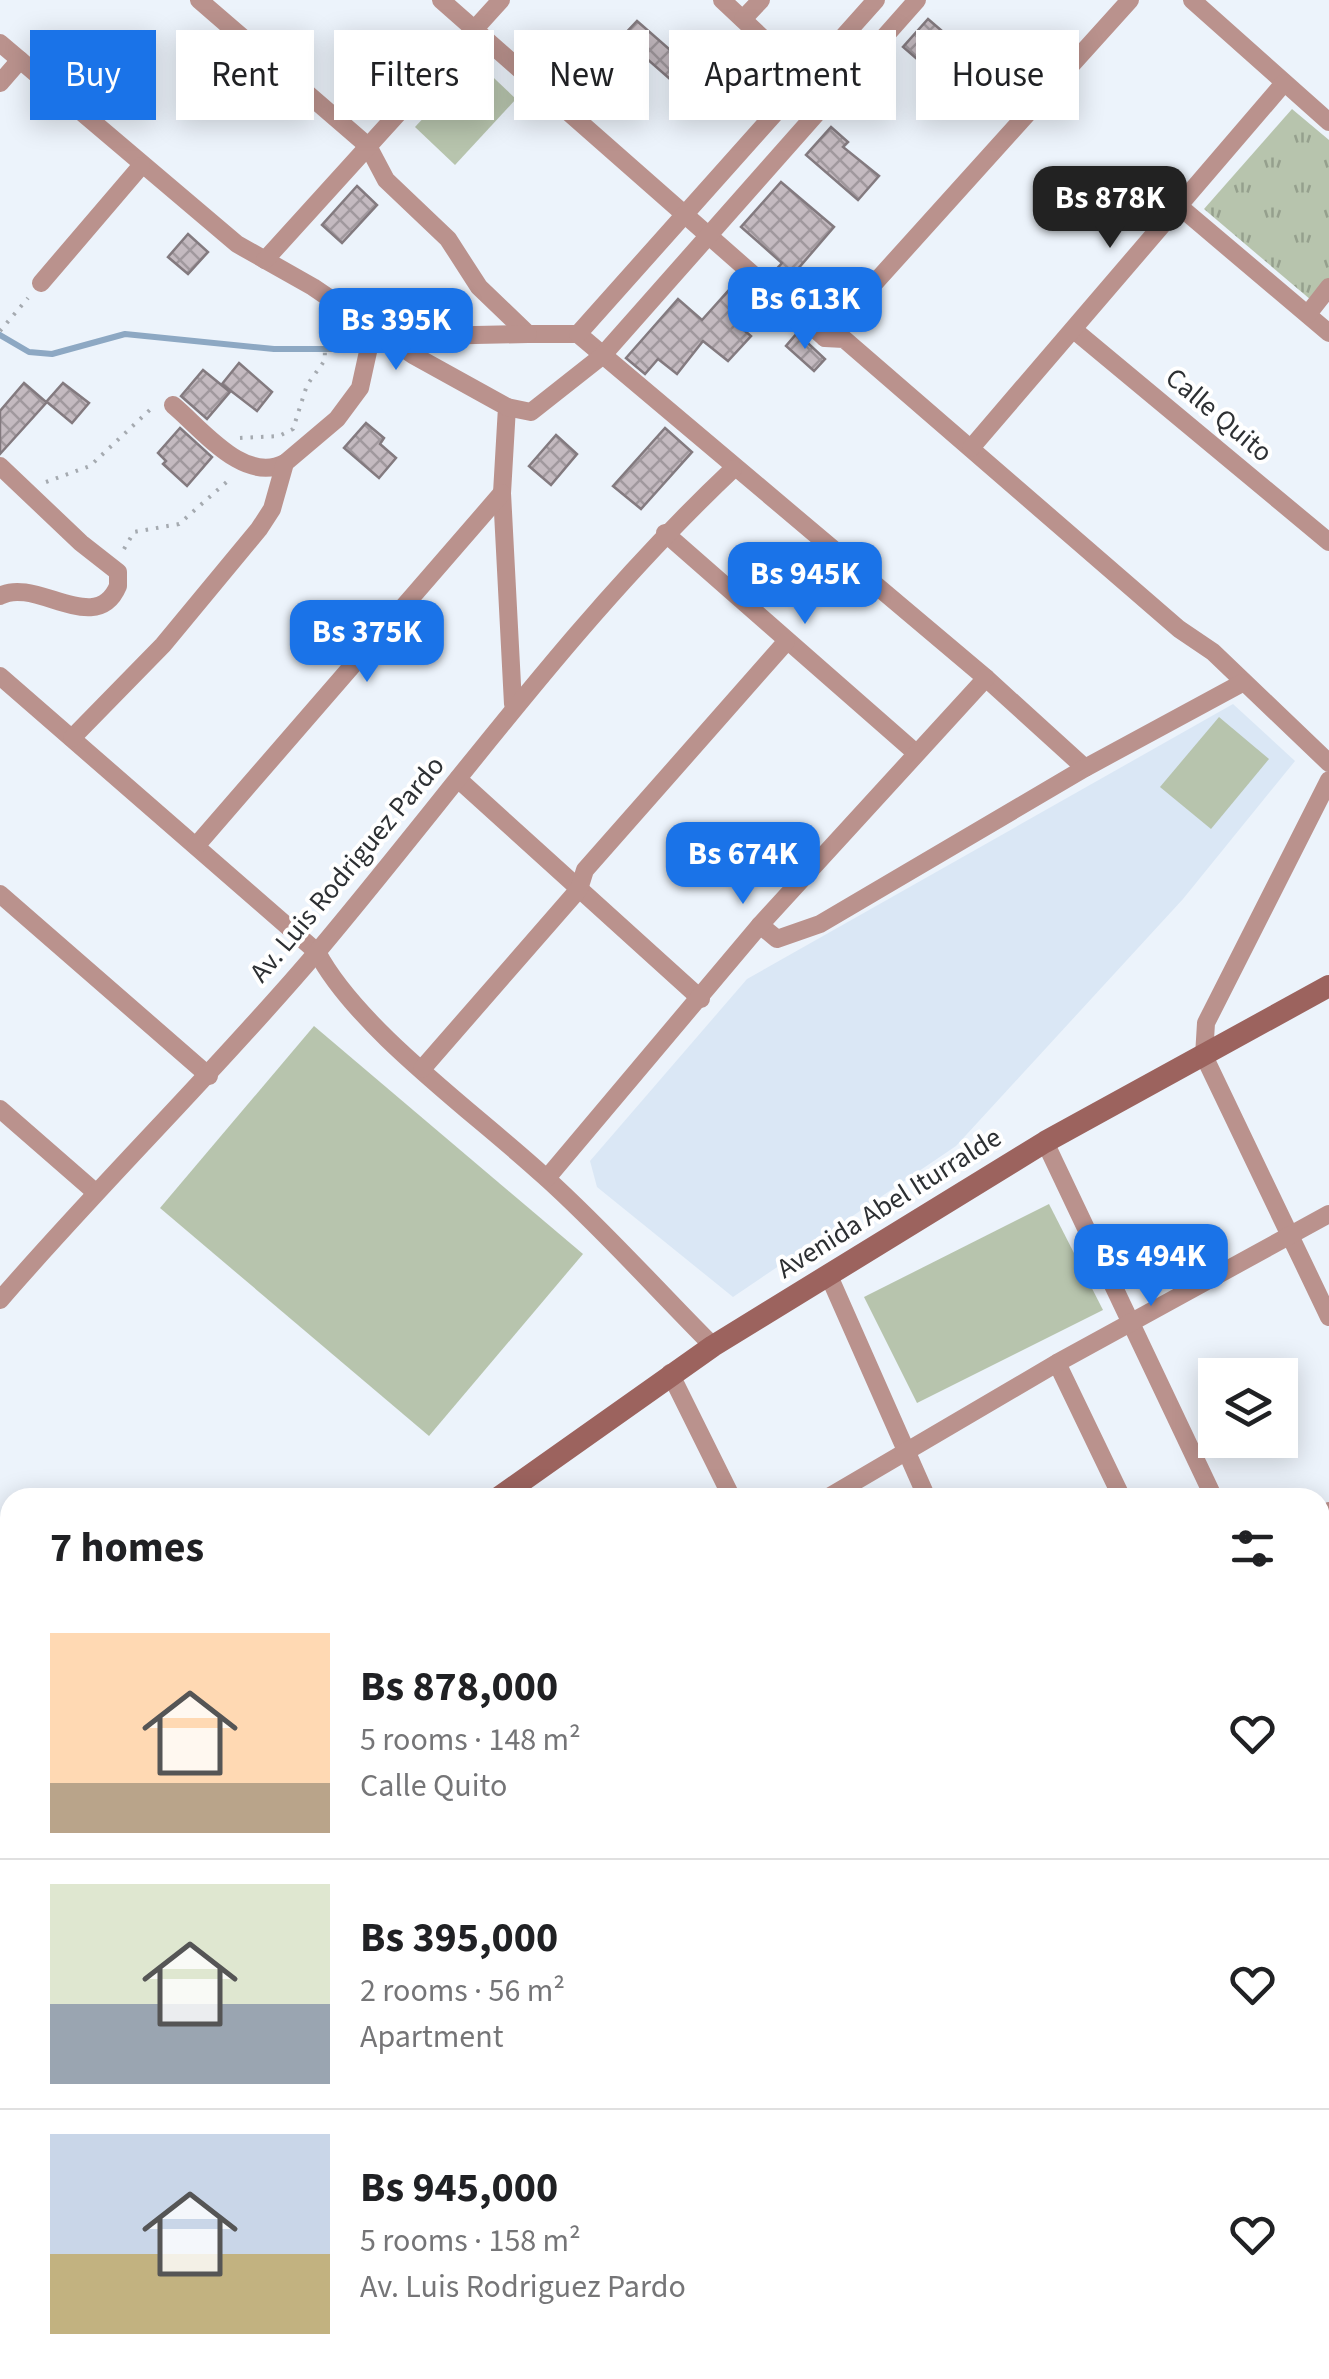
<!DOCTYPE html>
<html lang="en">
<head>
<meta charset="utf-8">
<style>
	:root { --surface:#fff; --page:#f6f6f6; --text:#202124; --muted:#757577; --line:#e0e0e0; --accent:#1a73e8 }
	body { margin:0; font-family:"Source Sans 3",sans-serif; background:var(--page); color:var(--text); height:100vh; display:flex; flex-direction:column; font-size:38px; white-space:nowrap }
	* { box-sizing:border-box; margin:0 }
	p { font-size:32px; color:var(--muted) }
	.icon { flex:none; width:55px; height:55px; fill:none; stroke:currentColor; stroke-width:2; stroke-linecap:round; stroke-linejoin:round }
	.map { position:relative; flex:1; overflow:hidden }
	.details { position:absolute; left:0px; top:1488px; width:1330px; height:892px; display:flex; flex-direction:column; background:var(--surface); border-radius:30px 30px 0 0; box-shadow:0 5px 25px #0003 }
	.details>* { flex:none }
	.hud { position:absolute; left:30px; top:30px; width:1270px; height:90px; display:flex; gap:20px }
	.buttons { position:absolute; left:1198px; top:1358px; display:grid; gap:20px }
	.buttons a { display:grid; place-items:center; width:100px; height:100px; border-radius:0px; background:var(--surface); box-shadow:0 5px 25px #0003; font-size:50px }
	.price { position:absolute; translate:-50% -85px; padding:0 22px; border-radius:20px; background:var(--accent); color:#fff; font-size:32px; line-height:65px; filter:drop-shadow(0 2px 5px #0008) }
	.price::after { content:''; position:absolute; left:50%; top:60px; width:30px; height:22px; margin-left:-15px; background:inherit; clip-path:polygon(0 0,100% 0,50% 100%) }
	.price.on { background:#222; color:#fff }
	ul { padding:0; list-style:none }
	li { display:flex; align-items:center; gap:30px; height:250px; padding:0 50px }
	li+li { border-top:2px solid var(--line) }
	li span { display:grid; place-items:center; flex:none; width:280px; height:200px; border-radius:0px; color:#555 }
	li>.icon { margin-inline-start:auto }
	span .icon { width:120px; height:120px; fill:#fffc; stroke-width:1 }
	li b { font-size:42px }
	h2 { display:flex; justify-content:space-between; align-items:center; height:120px; padding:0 50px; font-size:42px }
	.pill { padding:0 35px; border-radius:0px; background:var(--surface); box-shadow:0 5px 25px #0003; font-size:35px; line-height:90px }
	.pill.on { background:var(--accent); color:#fff }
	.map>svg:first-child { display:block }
	.built { fill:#dae7f5 }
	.grass { fill:#b7c4ad }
	.park { fill:url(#park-tufts) }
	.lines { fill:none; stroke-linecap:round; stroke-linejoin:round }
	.stream { stroke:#8da8c3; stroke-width:6 }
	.building { fill:url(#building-cross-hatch); stroke:#837a7f; stroke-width:2.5 }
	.path { stroke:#a5aab0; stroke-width:4; stroke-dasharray:2.5 8; stroke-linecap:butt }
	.street { stroke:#ba928d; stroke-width:18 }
	.secondary { stroke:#9c635e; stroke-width:22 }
	.labels { text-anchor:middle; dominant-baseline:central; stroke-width:8; stroke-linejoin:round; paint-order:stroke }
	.street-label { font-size:28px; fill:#2d3033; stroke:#fff }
</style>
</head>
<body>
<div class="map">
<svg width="1329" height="2379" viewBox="0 0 1329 2379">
	<defs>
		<pattern id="park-tufts" width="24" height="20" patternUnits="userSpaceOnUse" patternTransform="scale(2.5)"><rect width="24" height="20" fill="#b7c4ad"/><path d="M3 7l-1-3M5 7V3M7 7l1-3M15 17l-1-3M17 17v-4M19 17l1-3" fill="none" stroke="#95a08d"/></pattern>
		<pattern id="building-cross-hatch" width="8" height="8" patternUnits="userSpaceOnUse" patternTransform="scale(2.5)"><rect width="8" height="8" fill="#c4bac0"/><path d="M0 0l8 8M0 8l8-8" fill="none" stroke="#a0989d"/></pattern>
	</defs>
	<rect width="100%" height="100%" fill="#ecf3fb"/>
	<g class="built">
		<polygon points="1233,704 1295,761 1183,899 956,1146 733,1297 597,1187 590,1161 747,979"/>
		<polygon points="0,1581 10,1590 10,1752 0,1758"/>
	</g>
	<g class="grass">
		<polygon points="476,61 516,99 455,165 415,127"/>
		<polygon points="1219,717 1269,759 1211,829 1160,787"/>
		<polygon points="314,1026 583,1254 429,1436 160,1208"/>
		<polygon points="1049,1204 1103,1310 917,1403 864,1297"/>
	</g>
	<g class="park">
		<polygon points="1292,109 1329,140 1329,279 1311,300 1204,209"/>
		<polygon points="10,2169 10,2370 150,2370 154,2379 0,2379 0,2173"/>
	</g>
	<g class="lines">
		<polyline class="stream" points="0,335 29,352 52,354 125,334 274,349 359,349"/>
	</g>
	<g class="building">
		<polygon points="928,19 978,62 954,91 903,47"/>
		<polygon points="637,21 677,56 689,61 706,40 742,69 719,94 710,85 695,101 622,37"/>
		<polygon points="831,127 848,142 843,147 879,176 858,200 806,155"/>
		<polygon points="781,182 834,227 784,285 772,274 782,263 741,227"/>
		<polygon points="357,186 377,205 342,243 322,225"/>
		<polygon points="188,234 208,252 188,274 168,257"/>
		<polygon points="737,281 767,304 745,331 751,336 728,361 703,341 677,374 658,359 645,374 626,358 678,299 702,320"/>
		<polygon points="797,333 825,359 814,371 786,346"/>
		<polygon points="239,363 272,392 257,411 222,384"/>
		<polygon points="203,370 230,392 207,419 181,396"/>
		<polygon points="24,383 46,402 63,383 89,403 72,423 47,402 0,454 0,411"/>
		<polygon points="366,423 384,438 380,444 396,458 379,478 344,448"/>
		<polygon points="180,428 212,457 187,486 163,464 166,461 158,453"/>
		<polygon points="665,428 692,452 641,509 613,486"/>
		<polygon points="556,435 577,454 551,485 529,466"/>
	</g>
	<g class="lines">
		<g class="path">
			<polyline points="0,331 28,298"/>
			<polyline points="240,438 279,436 293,429 307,385 325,360 324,317"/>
			<polyline points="46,482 90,466 154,406"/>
			<polyline points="124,549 134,532 179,524 230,479"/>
		</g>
		<g class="street">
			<polyline points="199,0 368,146 386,180 448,239 479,287 528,334 578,334 986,678 1085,768"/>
			<polyline points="441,0 825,338 844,339 1179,629 1213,652 1329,763"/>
			<polyline points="722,0 805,78"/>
			<polyline points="1192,0 1329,122"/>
			<polyline points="743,19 761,0"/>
			<polyline points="0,43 237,244 313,287 413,355 507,407 502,493 513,704"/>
			<polyline points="0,83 20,60"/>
			<polyline points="1179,206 1329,333"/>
			<polyline points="265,260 501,0"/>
			<polyline points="41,283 141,166"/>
			<polyline points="1308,314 1329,287"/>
			<polyline points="1074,330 1329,542"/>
			<polyline points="578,334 876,0"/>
			<polyline points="825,338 1130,0"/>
			<path d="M173 405C203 430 244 484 285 463"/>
			<polyline points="507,407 531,412 602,356 917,0"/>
			<polyline points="971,448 1284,83"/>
			<path d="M0 466 81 543 118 572V586C96 638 35 576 0 596"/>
			<polyline points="665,533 916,753"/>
			<path d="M0 676 317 952C358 1030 478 1115 545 1177 604 1230 657 1290 713 1346"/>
			<polyline points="72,738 163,645 259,529 272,509 285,463 337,419 360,388 373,329 429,336 528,334"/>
			<polyline points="458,779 701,999"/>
			<polyline points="1329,780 1206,1023 1204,1056 1329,1317"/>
			<polyline points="196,846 502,493"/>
			<polyline points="0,894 209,1076"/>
			<polyline points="760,925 777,939 820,924 1085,768 1242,683"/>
			<polyline points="422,1069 579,889 585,870 786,642"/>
			<polyline points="0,1109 94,1191"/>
			<polyline points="1045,1142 1214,1498"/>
			<polyline points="547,1178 760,925 986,678"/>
			<polyline points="829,1276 927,1498"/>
			<path d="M0 1300C103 1181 215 1072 317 952 455 788 576 617 733 469"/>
			<polyline points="1057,1363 1122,1498"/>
			<polyline points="670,1373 732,1498"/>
			<polyline points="827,1498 1057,1363 1329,1214"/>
			<polyline points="1320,1516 1329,1511"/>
			<polyline points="0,1529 10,1538"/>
			<polyline points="1320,1725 1329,1745"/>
			<polyline points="1320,1849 1329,1844"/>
			<polyline points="1320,1905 1329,1924"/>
			<polyline points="0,1989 10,1984"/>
			<polyline points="0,2021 10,2042"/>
			<polyline points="0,2157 10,2153"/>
			<polyline points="1320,2184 1329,2179"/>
			<polyline points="165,2370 169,2379"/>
			<polyline points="334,2370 339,2379"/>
			<polyline points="707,2370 711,2379"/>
			<polyline points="936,2370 941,2379"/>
			<polyline points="1113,2370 1117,2379"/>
			<polyline points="1284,2370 1289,2379"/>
			<polyline points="269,2379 284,2370"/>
			<polyline points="508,2379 520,2372"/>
			<polyline points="733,2379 749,2370"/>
			<polyline points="979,2379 996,2370"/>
		</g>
		<g class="secondary">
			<polyline points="498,1498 713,1346 1045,1142 1329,986"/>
			<polyline points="0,1790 10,1784"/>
		</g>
	</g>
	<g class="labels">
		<g class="street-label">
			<text transform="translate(1219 415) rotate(40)">Calle Quito</text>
			<text transform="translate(347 869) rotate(-50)">Av. Luis Rodriguez Pardo</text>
			<text transform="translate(889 1203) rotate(-32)">Avenida Abel Iturralde</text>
		</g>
	</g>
</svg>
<div class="buttons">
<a><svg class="icon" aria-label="layers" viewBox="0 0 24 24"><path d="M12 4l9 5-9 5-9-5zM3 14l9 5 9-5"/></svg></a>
</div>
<b class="price on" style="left:1110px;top:251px">Bs 878K</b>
<b class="price" style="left:805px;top:352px">Bs 613K</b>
<b class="price" style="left:396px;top:373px">Bs 395K</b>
<b class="price" style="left:805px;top:627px">Bs 945K</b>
<b class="price" style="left:367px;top:685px">Bs 375K</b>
<b class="price" style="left:743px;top:907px">Bs 674K</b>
<b class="price" style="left:1151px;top:1309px">Bs 494K</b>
<div class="hud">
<a class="pill on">Buy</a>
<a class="pill">Rent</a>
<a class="pill">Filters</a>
<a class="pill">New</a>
<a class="pill">Apartment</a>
<a class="pill">House</a>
</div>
<section class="details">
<h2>7 homes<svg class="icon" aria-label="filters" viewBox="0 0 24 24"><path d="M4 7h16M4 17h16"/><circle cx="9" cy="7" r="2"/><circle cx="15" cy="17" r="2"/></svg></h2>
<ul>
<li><span style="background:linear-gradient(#ffd9b3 75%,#b9a48a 0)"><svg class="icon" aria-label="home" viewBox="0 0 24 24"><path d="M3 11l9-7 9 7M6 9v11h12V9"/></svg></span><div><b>Bs 878,000</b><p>5 rooms · 148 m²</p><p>Calle Quito</p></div><svg class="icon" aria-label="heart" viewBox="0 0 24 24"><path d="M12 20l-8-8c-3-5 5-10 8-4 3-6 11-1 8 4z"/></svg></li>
<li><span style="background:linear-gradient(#dfe7d0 60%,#9aa5b1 0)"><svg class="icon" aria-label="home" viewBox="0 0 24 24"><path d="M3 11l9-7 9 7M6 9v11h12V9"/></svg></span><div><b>Bs 395,000</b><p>2 rooms · 56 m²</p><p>Apartment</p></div><svg class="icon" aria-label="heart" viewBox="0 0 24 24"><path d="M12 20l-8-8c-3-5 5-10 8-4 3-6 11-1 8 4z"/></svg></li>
<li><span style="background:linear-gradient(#c9d6e8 60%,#c2b280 0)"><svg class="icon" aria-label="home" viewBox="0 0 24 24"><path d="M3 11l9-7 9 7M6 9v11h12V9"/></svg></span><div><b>Bs 945,000</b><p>5 rooms · 158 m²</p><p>Av. Luis Rodriguez Pardo</p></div><svg class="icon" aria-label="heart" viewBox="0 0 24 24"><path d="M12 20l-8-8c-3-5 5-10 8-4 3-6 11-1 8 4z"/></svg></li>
</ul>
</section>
</div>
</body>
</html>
